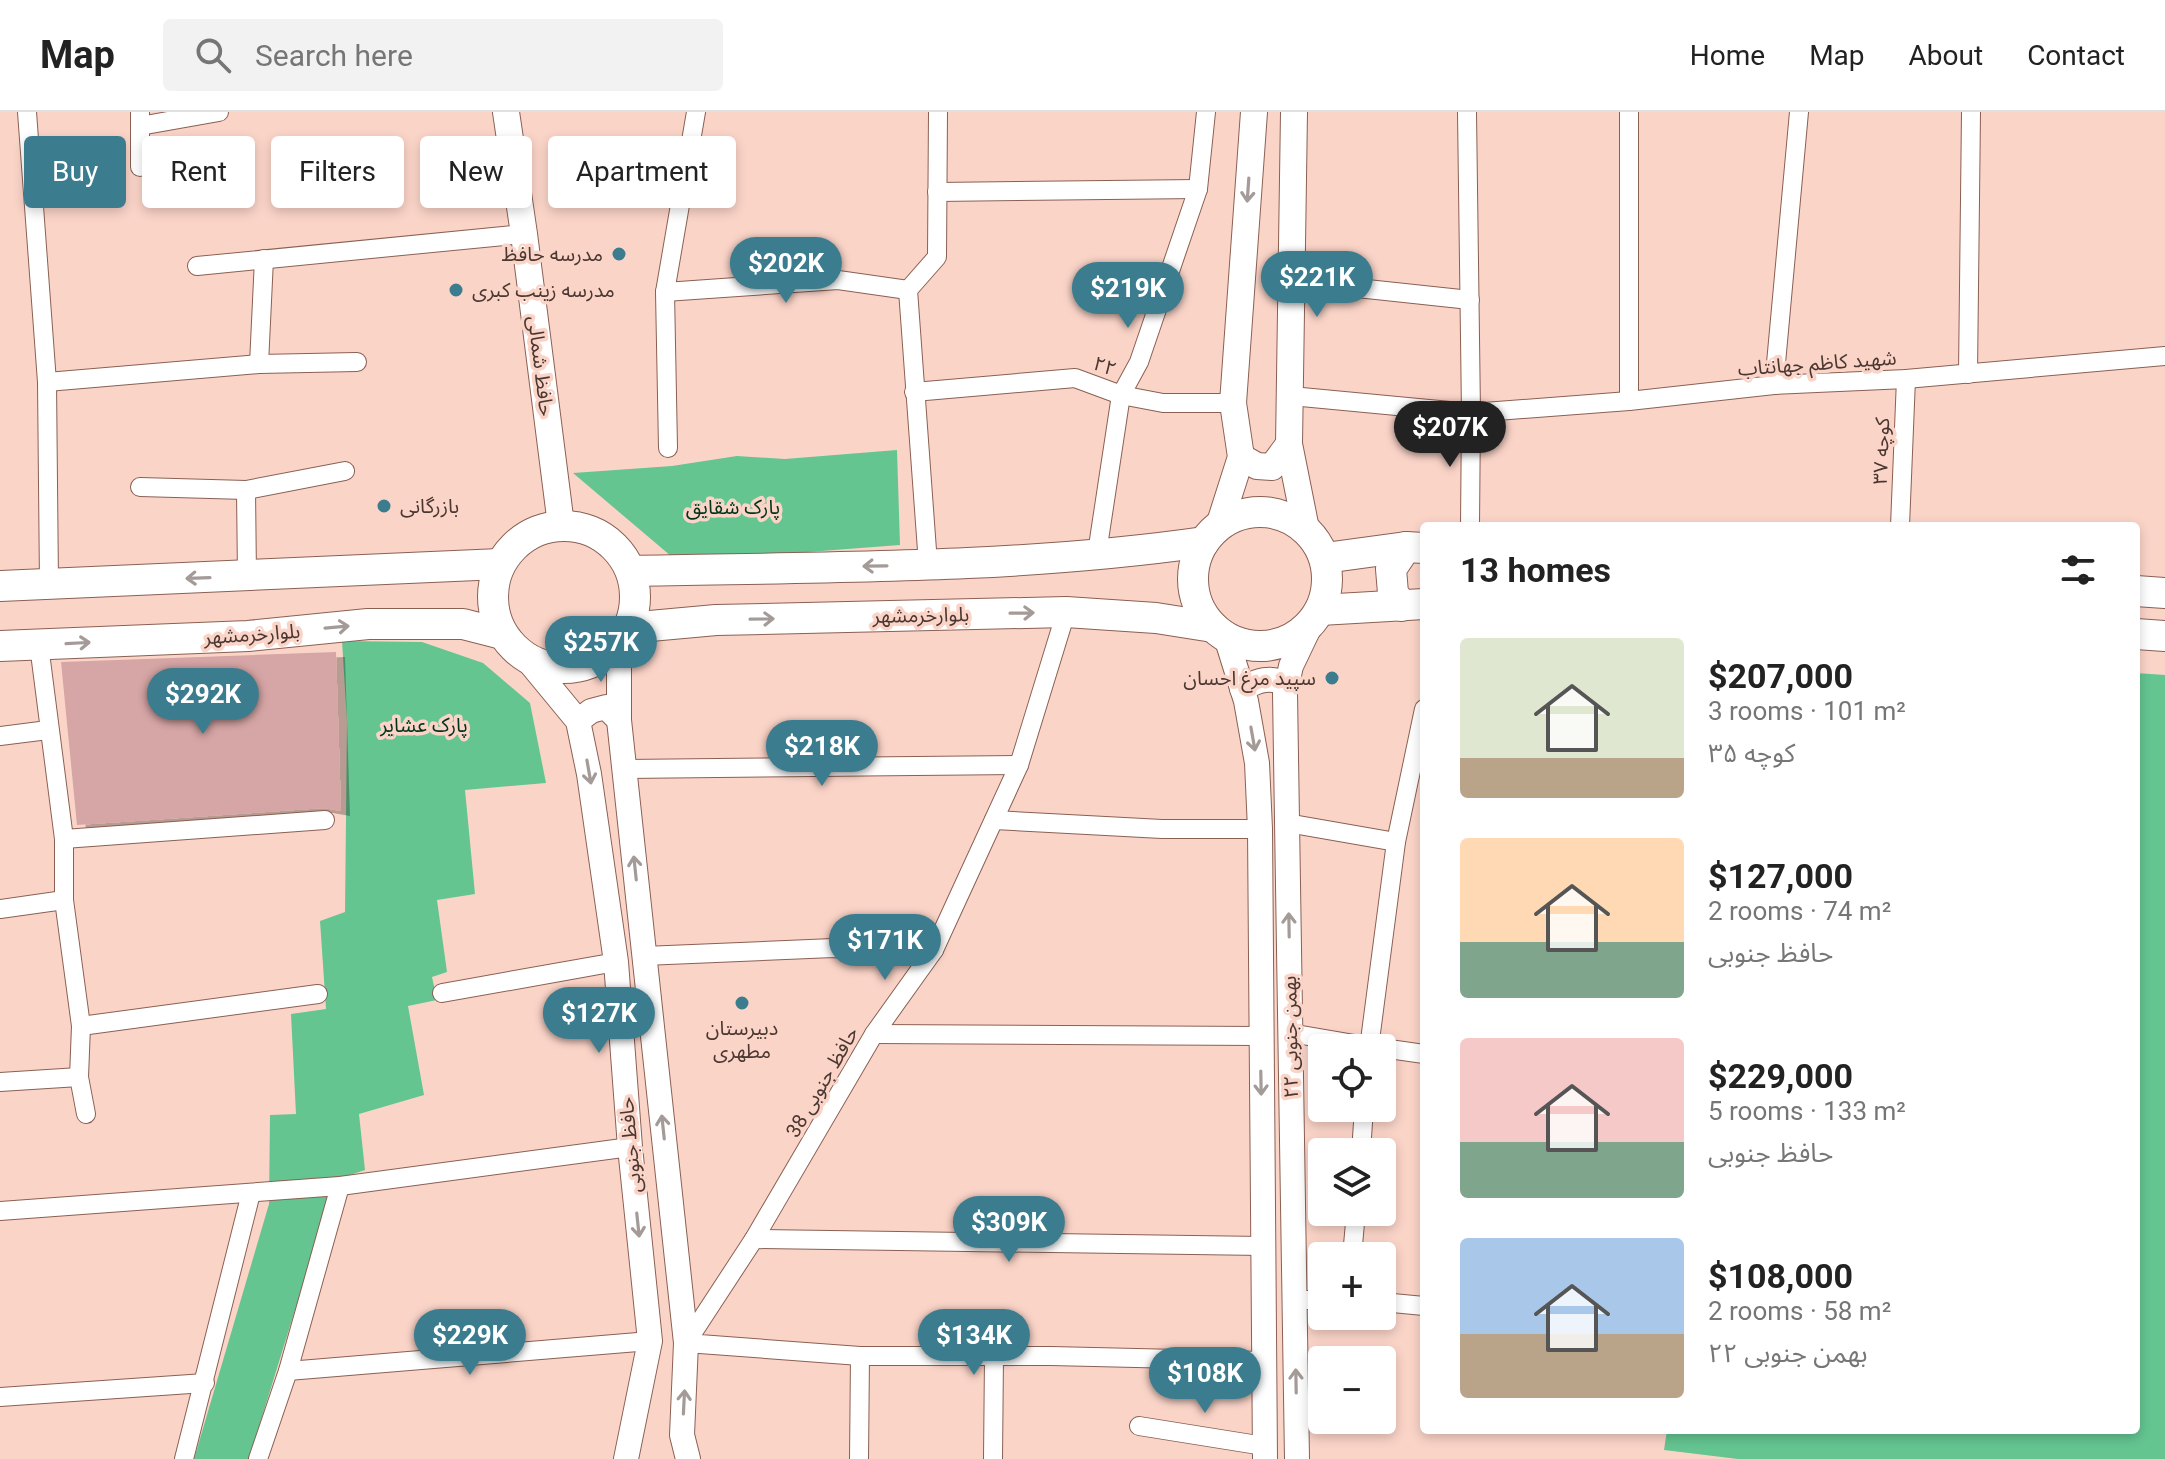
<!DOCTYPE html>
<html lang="en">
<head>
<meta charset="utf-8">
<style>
	:root { --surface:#fff; --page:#f2f2f2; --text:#222; --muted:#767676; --line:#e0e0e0; --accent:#3b7d8f }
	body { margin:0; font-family:Roboto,"Noto Sans Arabic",sans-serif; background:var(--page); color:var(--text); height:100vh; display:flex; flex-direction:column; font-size:30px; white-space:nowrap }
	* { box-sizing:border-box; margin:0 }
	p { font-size:26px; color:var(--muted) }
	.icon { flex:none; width:44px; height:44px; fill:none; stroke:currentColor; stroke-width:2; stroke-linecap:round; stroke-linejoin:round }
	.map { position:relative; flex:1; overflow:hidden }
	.details { position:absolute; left:1420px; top:410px; width:720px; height:912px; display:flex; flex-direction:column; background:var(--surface); border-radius:8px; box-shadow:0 4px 12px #0003 }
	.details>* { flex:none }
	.guide { position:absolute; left:24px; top:24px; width:760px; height:72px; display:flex; gap:16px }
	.fabs { position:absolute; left:1308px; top:922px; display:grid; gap:16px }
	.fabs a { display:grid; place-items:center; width:88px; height:88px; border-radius:8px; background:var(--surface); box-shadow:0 4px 12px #0003; font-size:40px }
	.price { position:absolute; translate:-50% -68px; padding:0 18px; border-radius:28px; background:var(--accent); color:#fff; font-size:26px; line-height:52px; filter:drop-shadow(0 2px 4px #0008) }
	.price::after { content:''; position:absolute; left:50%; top:48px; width:24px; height:18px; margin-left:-12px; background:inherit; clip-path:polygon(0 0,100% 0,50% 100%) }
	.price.active { background:#222; color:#fff }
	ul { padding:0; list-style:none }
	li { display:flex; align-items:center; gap:24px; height:200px; padding:0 40px }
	li span { display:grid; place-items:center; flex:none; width:224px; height:160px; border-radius:8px; color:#555 }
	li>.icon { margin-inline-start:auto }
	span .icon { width:96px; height:96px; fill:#fffc; stroke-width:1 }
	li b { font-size:34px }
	h2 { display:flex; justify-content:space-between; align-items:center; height:96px; padding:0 40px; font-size:34px }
	.pill { padding:0 28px; border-radius:8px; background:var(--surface); box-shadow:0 4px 12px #0003; font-size:28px; line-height:72px }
	.pill.active { background:var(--accent); color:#fff }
	header { display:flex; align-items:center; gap:48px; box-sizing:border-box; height:112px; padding:0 40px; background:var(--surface); border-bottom:2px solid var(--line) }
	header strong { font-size:38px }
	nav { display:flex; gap:44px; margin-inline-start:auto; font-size:28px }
	.search { width:560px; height:72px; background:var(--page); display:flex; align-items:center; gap:20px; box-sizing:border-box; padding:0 28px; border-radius:8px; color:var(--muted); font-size:30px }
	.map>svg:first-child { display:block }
	.green { fill:#64c591 }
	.building { fill:#d6a5a5; filter:url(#shadow) }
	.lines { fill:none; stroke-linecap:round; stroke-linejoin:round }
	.minor-casing { stroke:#8a6053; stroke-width:20 }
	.tertiary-casing { stroke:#8a6053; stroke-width:26 }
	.secondary-casing { stroke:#8a6053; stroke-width:28 }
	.primary-casing { stroke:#8a6053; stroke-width:32 }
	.minor { stroke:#fff; stroke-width:18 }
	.tertiary { stroke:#fff; stroke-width:24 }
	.secondary { stroke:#fff; stroke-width:26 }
	.primary { stroke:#fff; stroke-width:30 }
	.oneway { stroke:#a49b98 }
	.poi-dot { fill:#3b7d8f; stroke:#fbd4c8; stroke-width:3 }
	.labels { text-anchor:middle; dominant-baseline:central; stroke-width:7; stroke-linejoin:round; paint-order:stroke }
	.poi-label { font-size:20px; fill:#4a3731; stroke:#fbd4c8; text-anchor:end }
	.street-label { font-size:20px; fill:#4a3731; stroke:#fbd4c8 }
	.park-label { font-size:20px; fill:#00331c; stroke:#fbd4c8 }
</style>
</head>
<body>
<header>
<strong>Map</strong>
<div class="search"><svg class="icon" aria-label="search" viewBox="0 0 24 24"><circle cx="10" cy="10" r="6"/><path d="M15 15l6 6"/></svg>Search here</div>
<nav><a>Home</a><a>Map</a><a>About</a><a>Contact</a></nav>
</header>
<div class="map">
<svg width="2165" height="1347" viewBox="0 0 2165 1347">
	<defs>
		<filter id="shadow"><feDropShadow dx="9" dy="5" stdDeviation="0" flood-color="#0004"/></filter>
	</defs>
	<rect width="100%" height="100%" fill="#fbd4c8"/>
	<g class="green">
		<polygon points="897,338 900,433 678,450 573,361 672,354 737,344 785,347"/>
		<polygon points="342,529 422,530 483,551 530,591 546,671 465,678 475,782 437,788 447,860 432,865 437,888 408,894 424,983 359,1002 365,1058 335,1068 249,1347 194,1347 269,1092 270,1003 296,1002 291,902 326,897 320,809 345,800 347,610"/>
		<polygon points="2136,561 2165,563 2165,1347 1738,1347 1664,1338 1667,1318 2136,1318"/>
	</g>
	<polygon class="building" points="336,540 341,699 324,696 77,713 61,550"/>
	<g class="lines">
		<g class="minor-casing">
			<g id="minor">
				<polyline points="27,0 47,270 49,472"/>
				<polyline points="1467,0 1471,301 1470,414"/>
				<polyline points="1629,0 1629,289"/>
				<polyline points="140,14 219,0"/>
				<polyline points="140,55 140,0"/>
				<polyline points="937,80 1198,77"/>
				<polyline points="197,154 524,122"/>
				<polyline points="1292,169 1470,188"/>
				<polyline points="665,180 838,168 908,178"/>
				<polyline points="259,252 264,147"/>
				<polyline points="1968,262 1971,0"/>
				<polyline points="47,270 259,252 357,250"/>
				<polyline points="1774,273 1799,0"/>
				<polyline points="914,280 1075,266 1121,283 1163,291 1233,291"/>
				<polyline points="1291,284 1471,301 1629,289 1774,273 1906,267 2165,244"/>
				<polyline points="668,336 665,180 696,0"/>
				<polyline points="140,375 246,378 345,359"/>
				<polyline points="246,378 247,464"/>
				<polyline points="1900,414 1906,267"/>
				<polyline points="1097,441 1121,283 1139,250 1198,77 1206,0"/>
				<polyline points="928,452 908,178 937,145 938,0"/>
				<polyline points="1066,500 1019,653 934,838 874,922 754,1127 686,1231 860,1244 1051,1244 1264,1249"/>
				<polyline points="39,533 64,727 64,788 81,914 79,965 86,1002"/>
				<polyline points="0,624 48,618"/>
				<polyline points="625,657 1019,653"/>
				<polyline points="994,708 1162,717 1260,717"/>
				<polyline points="1287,711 1396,730"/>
				<polyline points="64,727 325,708"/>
				<polyline points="0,797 64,788"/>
				<polyline points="644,844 833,836 934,838"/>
				<polyline points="442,881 616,850"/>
				<polyline points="81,914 318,882"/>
				<polyline points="1290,921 1378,936"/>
				<polyline points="874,922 1260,924"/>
				<polyline points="1369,936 1396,730 1424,597"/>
				<polyline points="1382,936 1424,942"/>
				<polyline points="0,970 79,965"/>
				<polyline points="1361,1040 1364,996"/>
				<polyline points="0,1099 340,1074 630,1035"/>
				<polyline points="754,1127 1263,1134"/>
				<polyline points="1352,1144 1356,1100"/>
				<polyline points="1295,1188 1322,1188"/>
				<polyline points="1382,1190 1424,1194"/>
				<polyline points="288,1259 650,1229"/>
				<polyline points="0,1285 205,1271"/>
				<polyline points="1139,1314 1264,1334"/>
				<polyline points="184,1347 251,1081"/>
				<polyline points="258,1347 288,1259 340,1074"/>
				<polyline points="859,1347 860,1244"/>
				<polyline points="993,1347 994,1244"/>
			</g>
		</g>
		<g class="tertiary-casing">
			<g id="tertiary">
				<polyline points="1226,525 1246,589 1257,651 1260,717 1265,1347"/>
				<polyline points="619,531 619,608 686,1231 682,1323 688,1347"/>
				<polyline points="526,546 578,609 589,662 616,850 630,1035 650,1229 626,1347"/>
				<path d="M1242 577C1258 568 1270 564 1287 572"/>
				<polyline points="578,609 591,599 606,595 619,608"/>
				<polyline points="1297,1347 1285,581 1291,554 1313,508"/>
			</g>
		</g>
		<g class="secondary-casing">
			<g id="secondary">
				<polyline points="506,0 524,122 561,413"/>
				<polyline points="1294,0 1289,332 1306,417"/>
				<polyline points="1241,345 1257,354 1272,355 1289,332"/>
				<polyline points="1219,414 1241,345 1233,291 1254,0"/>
			</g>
		</g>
		<g class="primary-casing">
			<g id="primary">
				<circle cx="1260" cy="467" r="67"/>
				<circle cx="564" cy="485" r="71"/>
				<polyline points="1325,446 1406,435 1424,436"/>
				<path d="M631 459C821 455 1015 457 1204 430"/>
				<polyline points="0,474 500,452"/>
				<polyline points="2136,479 2165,481"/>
				<polyline points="1402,494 1393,481 1391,457 1406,435"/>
				<polyline points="1320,498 1424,492"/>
				<polyline points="628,516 716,508 1066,500 1156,506 1213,515"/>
				<polyline points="2136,522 2165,524"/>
				<polyline points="0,534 248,524 368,512 463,512 502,522"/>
			</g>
		</g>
		<use href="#minor" class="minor"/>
		<use href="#tertiary" class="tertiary"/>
		<use href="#secondary" class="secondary"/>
		<use href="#primary" class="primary"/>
	</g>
	<defs><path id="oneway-shaft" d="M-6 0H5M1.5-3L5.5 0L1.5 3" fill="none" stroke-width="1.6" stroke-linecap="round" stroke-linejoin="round" transform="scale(2)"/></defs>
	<g class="oneway">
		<use href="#oneway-shaft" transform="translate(1248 78) rotate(94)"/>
		<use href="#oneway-shaft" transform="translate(875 454) rotate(179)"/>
		<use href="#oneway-shaft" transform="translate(198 466) rotate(178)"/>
		<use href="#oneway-shaft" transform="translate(1022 501) rotate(-1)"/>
		<use href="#oneway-shaft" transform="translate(762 507) rotate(-1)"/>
		<use href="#oneway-shaft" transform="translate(337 515) rotate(-5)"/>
		<use href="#oneway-shaft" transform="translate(78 531) rotate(-3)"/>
		<use href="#oneway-shaft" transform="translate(1253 627) rotate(80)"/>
		<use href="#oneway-shaft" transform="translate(589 660) rotate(80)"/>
		<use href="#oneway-shaft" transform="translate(635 756) rotate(-96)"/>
		<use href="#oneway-shaft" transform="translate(1289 813) rotate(-91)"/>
		<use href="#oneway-shaft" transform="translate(1261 971) rotate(89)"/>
		<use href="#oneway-shaft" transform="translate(663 1015) rotate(-96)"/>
		<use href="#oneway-shaft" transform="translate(638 1113) rotate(84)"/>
		<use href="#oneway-shaft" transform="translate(1296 1269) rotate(-91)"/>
		<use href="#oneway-shaft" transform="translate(684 1290) rotate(-87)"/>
	</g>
	<g class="poi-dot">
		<circle cx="619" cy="142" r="8"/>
		<circle cx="456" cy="178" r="8"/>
		<circle cx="384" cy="394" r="8"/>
		<circle cx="1332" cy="566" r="8"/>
		<circle cx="742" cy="891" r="8"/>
	</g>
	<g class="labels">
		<g class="poi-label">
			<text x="603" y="142">مدرسه حافظ</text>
			<text x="472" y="178" text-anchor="start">مدرسه زینب کبری</text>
			<text x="400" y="394" text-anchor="start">بازرگانی</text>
			<text x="1316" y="566">سپید مرغ احسان</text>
			<text x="742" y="916" text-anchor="middle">دبیرستان<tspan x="742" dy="23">مطهری</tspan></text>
		</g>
		<g class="street-label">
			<text transform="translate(1817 251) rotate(-4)">شهید کاظم جهانتاب</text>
			<text transform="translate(541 254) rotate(83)">حافظ شمالی</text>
			<text transform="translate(1105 254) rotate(20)">۲۲</text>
			<text transform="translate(1881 339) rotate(-88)">کوچه ۳۷</text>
			<text transform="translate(921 503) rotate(-1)">بلوارخرمشهر</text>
			<text transform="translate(252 522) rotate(-4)">بلوارخرمشهر</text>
			<text transform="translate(1290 925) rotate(-91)">۲۲ بهمن جنوبی</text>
			<text transform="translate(822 970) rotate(-60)">حافظ جنوبی 38</text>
			<text transform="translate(630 1033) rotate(-95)">حافظ جنوبی</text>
		</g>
		<g class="park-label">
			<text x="733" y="395">پارک شقایق</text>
			<text x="424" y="613">پارک عشایر</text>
		</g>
	</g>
</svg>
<div class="fabs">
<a><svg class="icon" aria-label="locate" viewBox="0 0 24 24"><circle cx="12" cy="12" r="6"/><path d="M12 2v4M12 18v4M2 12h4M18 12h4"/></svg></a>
<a><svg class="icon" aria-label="layers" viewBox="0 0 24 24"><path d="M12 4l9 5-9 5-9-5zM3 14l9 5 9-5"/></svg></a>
<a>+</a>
<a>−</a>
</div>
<b class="price" style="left:786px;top:193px">$202K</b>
<b class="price" style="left:1317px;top:207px">$221K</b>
<b class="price" style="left:1128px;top:218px">$219K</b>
<b class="price active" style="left:1450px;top:357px">$207K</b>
<b class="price" style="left:601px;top:572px">$257K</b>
<b class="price" style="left:203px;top:624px">$292K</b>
<b class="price" style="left:822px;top:676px">$218K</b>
<b class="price" style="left:885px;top:870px">$171K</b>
<b class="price" style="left:599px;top:943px">$127K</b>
<b class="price" style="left:1009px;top:1152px">$309K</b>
<b class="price" style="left:470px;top:1265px">$229K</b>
<b class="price" style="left:974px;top:1265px">$134K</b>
<b class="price" style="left:1205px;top:1303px">$108K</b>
<div class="guide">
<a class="pill active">Buy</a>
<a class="pill">Rent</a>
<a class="pill">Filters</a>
<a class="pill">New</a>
<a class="pill">Apartment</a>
</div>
<section class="details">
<h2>13 homes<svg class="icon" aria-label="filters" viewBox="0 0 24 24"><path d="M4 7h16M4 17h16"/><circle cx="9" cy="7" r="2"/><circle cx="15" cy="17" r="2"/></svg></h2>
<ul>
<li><span style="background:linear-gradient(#dfe7d0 75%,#b9a48a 0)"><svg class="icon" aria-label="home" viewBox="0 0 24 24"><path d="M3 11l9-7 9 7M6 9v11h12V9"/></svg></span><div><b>$207,000</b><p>3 rooms · 101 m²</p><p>کوچه ۳۵</p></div></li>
<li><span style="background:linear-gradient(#ffd9b3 65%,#7fa58c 0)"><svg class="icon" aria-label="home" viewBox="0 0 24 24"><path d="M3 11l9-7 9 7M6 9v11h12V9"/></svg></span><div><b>$127,000</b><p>2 rooms · 74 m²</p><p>حافظ جنوبی</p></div></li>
<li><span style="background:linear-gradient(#f6c9c9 65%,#7fa58c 0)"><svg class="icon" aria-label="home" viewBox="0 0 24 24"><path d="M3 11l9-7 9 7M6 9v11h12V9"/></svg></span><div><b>$229,000</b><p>5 rooms · 133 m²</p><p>حافظ جنوبی</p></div></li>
<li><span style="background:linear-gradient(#a9c7e8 60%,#b9a48a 0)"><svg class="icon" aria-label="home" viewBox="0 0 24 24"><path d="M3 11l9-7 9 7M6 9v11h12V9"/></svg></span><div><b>$108,000</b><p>2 rooms · 58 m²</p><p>۲۲ بهمن جنوبی</p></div></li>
</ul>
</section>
</div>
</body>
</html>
